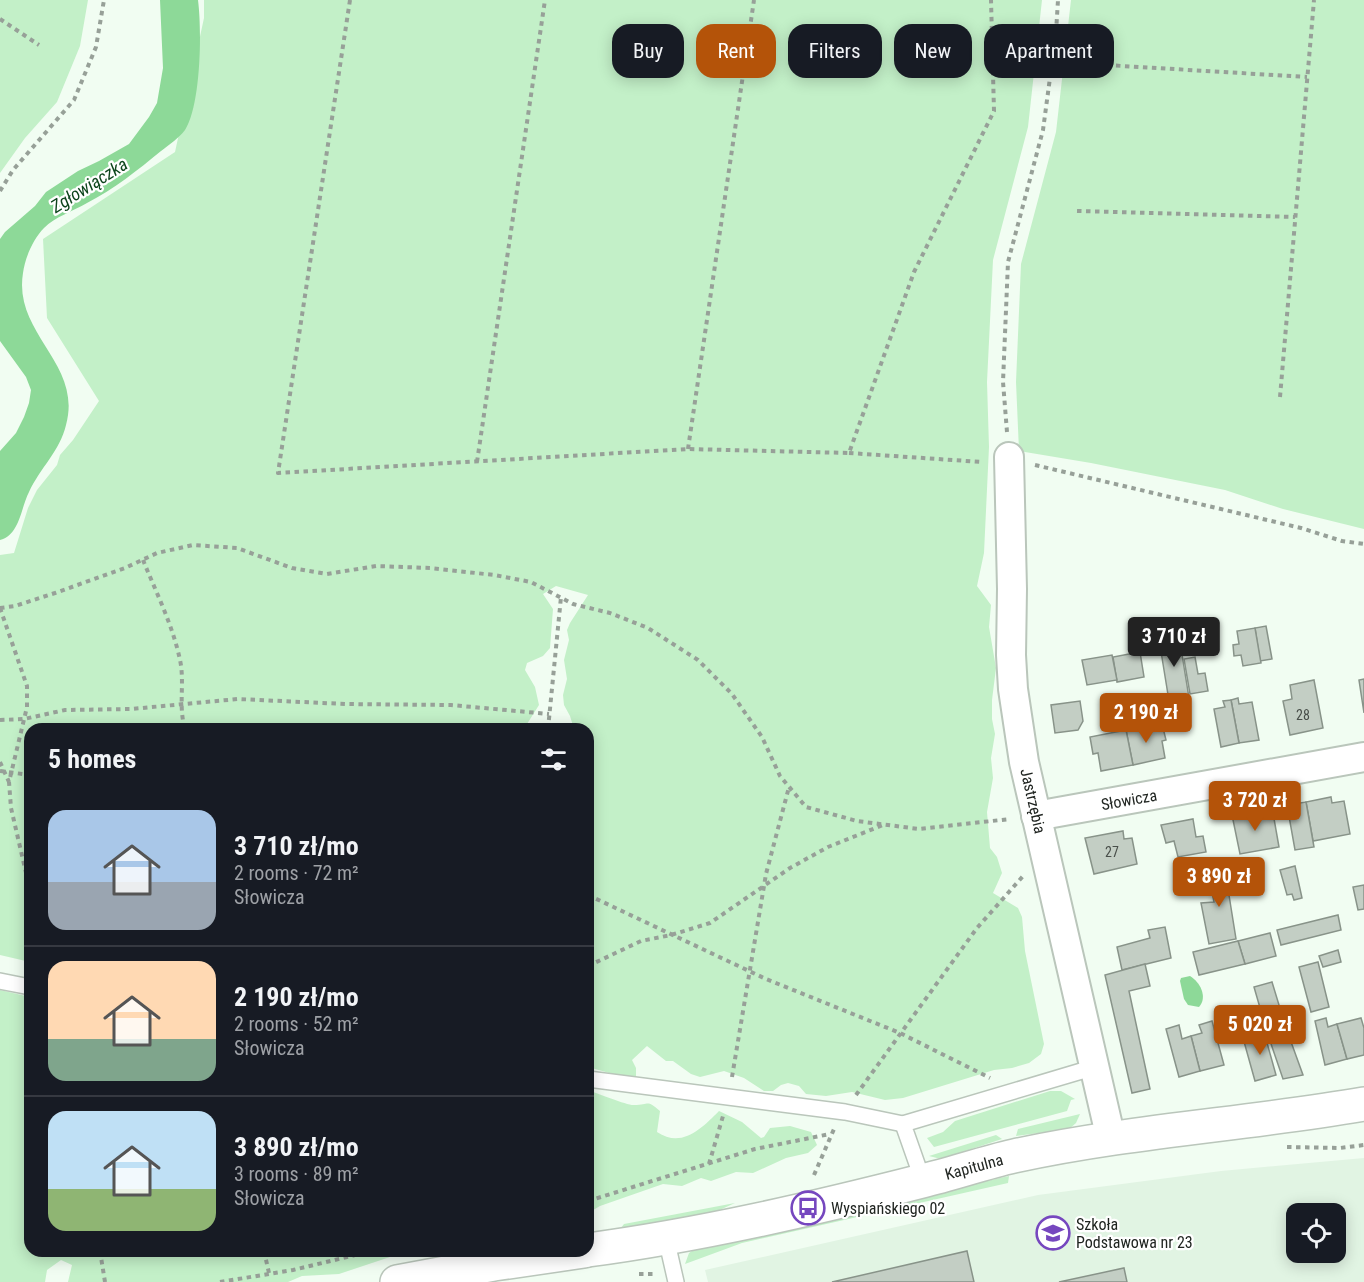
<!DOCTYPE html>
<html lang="en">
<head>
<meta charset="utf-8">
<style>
	:root { --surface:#171b24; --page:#20242c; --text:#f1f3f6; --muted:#9ea1a6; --line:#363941; --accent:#b45309 }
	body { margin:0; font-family:"Roboto Condensed",sans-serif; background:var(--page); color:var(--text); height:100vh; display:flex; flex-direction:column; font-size:22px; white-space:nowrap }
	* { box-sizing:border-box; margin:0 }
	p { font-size:20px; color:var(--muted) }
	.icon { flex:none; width:33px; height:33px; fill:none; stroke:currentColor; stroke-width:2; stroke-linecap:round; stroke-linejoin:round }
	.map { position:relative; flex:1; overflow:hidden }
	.details { position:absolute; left:24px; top:723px; width:570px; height:534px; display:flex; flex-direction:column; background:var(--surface); border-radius:18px; box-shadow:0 3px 15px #0003 }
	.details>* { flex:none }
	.banner { position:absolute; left:612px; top:24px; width:570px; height:54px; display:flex; gap:12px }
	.buttons { position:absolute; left:1286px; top:1203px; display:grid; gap:12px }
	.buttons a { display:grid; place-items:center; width:60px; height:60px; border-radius:12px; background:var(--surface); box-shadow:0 3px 15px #0003; font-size:30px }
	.price { position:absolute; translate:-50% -51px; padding:0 14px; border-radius:6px; background:var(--accent); color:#fff; font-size:20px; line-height:39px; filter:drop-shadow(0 2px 3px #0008) }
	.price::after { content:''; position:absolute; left:50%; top:36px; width:18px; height:14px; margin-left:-9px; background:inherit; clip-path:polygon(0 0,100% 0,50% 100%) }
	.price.current { background:#222; color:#fff }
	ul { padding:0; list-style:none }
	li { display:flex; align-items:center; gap:18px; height:150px; padding:0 24px }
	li+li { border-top:2px solid var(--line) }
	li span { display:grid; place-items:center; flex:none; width:168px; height:120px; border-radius:18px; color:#555 }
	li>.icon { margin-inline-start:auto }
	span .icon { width:72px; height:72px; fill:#fffc; stroke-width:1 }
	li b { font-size:26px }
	h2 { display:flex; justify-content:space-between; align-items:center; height:72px; padding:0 24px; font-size:26px }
	.chip { padding:0 21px; border-radius:18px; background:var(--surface); box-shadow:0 3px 15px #0003; font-size:21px; line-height:54px }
	.chip.current { background:var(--accent); color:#fff }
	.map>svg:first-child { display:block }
	.built { fill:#e1f4e3; fill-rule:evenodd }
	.green { fill:#c3f0c8 }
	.water { fill:#8dd998 }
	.building { fill:#c3cec4; stroke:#889389; stroke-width:1.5 }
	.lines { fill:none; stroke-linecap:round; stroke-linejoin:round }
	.service-casing { stroke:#bac6bb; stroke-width:18 }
	.minor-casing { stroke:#bac6bb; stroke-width:32 }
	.tertiary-casing { stroke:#bac6bb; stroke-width:36 }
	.path { stroke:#97a098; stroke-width:4; stroke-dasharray:4.5 4.5; stroke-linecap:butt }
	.service { stroke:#fff; stroke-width:15 }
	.minor { stroke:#fff; stroke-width:28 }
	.tertiary { stroke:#fff; stroke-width:33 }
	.labels { text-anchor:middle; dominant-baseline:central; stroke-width:4.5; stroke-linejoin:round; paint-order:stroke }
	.number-label { font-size:14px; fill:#494f4a }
	.street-label { font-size:16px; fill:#202521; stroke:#fff }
	.poi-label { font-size:16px; fill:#202521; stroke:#fff; text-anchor:start }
	.water-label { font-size:18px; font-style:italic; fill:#0d451c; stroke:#fff }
</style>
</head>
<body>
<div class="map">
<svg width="1364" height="1282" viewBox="0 0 1364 1282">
	<rect width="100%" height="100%" fill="#f1fdf2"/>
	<path class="built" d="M1364 1158V1282H708L705 1270 1038 1195 1221 1171ZM1296 1214H1335V1252H1296Z"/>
	<g class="green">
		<polygon points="0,0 88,0 80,46 57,102 25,138 0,173"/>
		<polygon points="204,0 1042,0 1028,127 993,260 987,382 989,447 984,553 977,586 991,605 989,627 996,668 992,700 992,719 995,734 991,758 993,778 987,812 990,848 997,857 1002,873 993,893 1018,908 1022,917 1025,951 1044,1044 1041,1054 1029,1063 1012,1068 994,1070 903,1098 885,1100 852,1092 826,1096 806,1094 799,1086 788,1083 781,1085 773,1091 764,1091 744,1078 724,1071 700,1077 691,1074 673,1061 666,1061 647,1046 632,1060 636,1068 636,1076 627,1078 588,1067 588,729 574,729 570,716 564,705 563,695 567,679 564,660 569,640 567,630 570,623 588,595 556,586 543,594 553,609 550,648 543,656 527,663 525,670 535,687 539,705 527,724 529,729 30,729 30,962 0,955 0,555 14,553 28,508 37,490 57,465 60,455 73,440 99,401 47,318 43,239 175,152 204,18"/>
		<polygon points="1071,0 1364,0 1364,529 1283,509 1225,490 1091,463 1019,451 1016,382 1021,264 1056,132"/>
		<polygon points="0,990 30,997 30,1251 408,1251 339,1274 302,1276 288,1282 68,1282 72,1265 61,1260 47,1270 45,1282 0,1282"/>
		<path d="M588 1090C596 1093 629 1106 634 1105 650 1105 646 1099 660 1111L657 1132C682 1149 702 1128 719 1111L742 1122 761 1138 764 1137 770 1128 790 1126 811 1132 817 1145 808 1153 786 1158 753 1173 736 1172 711 1181 701 1178 682 1186 663 1184 600 1206 588 1213Z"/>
		<polygon points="1050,1091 1061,1091 1075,1099 1071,1100 1067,1111 934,1147 927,1138 943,1132 955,1121"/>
		<polygon points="1080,1114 1076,1123 1069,1129 1016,1136 1018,1129"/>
		<polygon points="996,1135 1002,1139 941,1159 929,1156"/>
		<polygon points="1009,1176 1008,1183 742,1243 685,1264 689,1253 699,1246"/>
		<polygon points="735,1203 713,1213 621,1232 621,1228 624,1224"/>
	</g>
	<g class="water">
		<path d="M160 0H198C202 30 201 105 185 130 179 138 169 145 161 151 138 170 114 189 87 203 73 211 55 217 44 228 33 239 25 258 23 273 13 334 83 363 66 425 60 451 40 468 29 492 21 507 20 535 0 540V451L16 433 24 417 29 403 31 390 26 377 0 341V239L5 232 35 206 46 192 78 171 99 161 129 144 149 117 157 103 163 68Z"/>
		<path d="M1190 976C1200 982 1208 997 1199 1007L1188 1005 1184 999 1180 981 1181 978Z"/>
	</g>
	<g class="building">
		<polygon points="1266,626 1272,659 1260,661 1255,628"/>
		<polygon points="1255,628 1261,663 1243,666 1241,655 1234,656 1233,645 1239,644 1237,631"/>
		<polygon points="1178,630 1190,704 1170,707 1158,633"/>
		<polygon points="1140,652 1144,677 1117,682 1113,657"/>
		<polygon points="1112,655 1117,680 1087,685 1082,660"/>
		<polygon points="1195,657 1198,674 1205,673 1208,691 1190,694 1184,659"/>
		<polygon points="1364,679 1364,713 1359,680"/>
		<polygon points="1314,680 1323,728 1290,735 1283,701 1292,699 1290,685"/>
		<polygon points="1238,698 1239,704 1252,702 1259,740 1239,743 1231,700"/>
		<polygon points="1231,700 1239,743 1221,747 1214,709 1225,707 1223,701"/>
		<polygon points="1080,701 1083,721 1078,730 1055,733 1051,705"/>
		<polygon points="1158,725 1163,728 1166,740 1162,741 1165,758 1133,765 1126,730"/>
		<polygon points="1126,730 1133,765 1101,771 1098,753 1093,754 1090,737"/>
		<polygon points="1331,797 1332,803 1344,801 1350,834 1313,841 1306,802"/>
		<polygon points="1306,802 1314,847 1295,850 1287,805"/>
		<polygon points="1259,810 1260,816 1273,813 1279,847 1240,854 1232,815"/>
		<polygon points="1193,819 1196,837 1203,836 1206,852 1178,857 1174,841 1166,843 1161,825"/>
		<polygon points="1123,831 1124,839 1132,838 1137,864 1094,874 1085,838"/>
		<polygon points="1224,864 1236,939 1209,944 1201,903 1214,902 1207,867"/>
		<polygon points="1295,866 1302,898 1294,900 1292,894 1287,895 1280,870"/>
		<polygon points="1364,885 1364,909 1358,910 1353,887"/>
		<polygon points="1338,915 1341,930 1281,945 1277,930"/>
		<polygon points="1165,927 1171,958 1122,970 1117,947 1150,938 1148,930"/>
		<polygon points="1270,933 1276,956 1245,964 1238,941"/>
		<polygon points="1238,941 1245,964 1199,975 1193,952"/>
		<polygon points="1338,950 1341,962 1323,967 1319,956"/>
		<polygon points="1318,962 1329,1007 1311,1012 1299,967"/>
		<polygon points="1145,964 1150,986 1129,991 1150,1089 1132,1093 1105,975"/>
		<polygon points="1272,982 1286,1028 1303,1075 1283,1079 1267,1032 1254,987"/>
		<polygon points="1326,1018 1328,1027 1337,1024 1347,1059 1325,1065 1315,1021"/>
		<polygon points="1361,1018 1364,1028 1364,1055 1347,1059 1337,1024"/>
		<polygon points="1212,1021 1224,1065 1200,1071 1191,1036 1202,1033 1199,1025"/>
		<polygon points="1179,1025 1182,1039 1191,1036 1200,1071 1179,1077 1166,1029"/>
		<polygon points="1264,1032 1276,1075 1255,1081 1243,1038"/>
		<polygon points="967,1251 974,1282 832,1282"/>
		<polygon points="1124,1268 1127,1282 1059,1282"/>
	</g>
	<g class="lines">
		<g class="service-casing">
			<g id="service">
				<polyline points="0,981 30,987"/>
				<polyline points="588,1079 845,1112 903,1124"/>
				<polyline points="923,1181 903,1124 1095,1067"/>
				<polyline points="666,1238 676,1282"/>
			</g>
		</g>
		<g class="minor-casing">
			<g id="minor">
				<polyline points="1009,457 1012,589 1011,655 1013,689 1024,762 1111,1139"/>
				<polyline points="1036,816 1364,757"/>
			</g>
		</g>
		<g class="tertiary-casing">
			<g id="tertiary">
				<path d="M588 1250C700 1235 812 1209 922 1181 952 1174 983 1163 1014 1156 1129 1131 1248 1124 1364 1104"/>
				<polyline points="397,1282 494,1264 584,1251"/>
			</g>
		</g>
		<g class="path">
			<polyline points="350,0 278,473 688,449 849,453 914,272 994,111 991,0"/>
			<polyline points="0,19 39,45"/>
			<polyline points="1089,64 1307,77"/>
			<polyline points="0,191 13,170 74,100 96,47 104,0"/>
			<polyline points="1077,211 1295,217"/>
			<polyline points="1280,397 1314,0"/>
			<polyline points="1007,432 1003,382 1008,262 1043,130 1056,33 1058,0"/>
			<polyline points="688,449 754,0"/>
			<polyline points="849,453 982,462"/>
			<polyline points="477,462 545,0"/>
			<polyline points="1035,465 1301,528 1342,541 1364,544"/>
			<path d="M143 560C156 592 173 626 180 660 185 683 178 706 185 729"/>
			<polyline points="0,608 15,606 55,593 125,568 157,553 193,545 237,548 292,568 327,574 376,566 430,568 494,575 531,582 573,604 610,613 648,628 698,660 732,694 762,737 780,776 806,807 857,821 919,829 1010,819"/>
			<polyline points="0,608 27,686 27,707 9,782 11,808 30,890"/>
			<polyline points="0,720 24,719 65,710 131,709 238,699 345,704 451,705 549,714"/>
			<polyline points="548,729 561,597"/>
			<polyline points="0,762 9,782"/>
			<polyline points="0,771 30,775"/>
			<polyline points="588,895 766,979 900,1033 990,1078"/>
			<polyline points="588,966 641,941 671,935 710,923 790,868 828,847 883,825"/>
			<polyline points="732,1077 766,874 789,787"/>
			<polyline points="856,1095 977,928 1024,875"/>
			<polyline points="1287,1147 1340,1148 1364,1145"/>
			<polyline points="709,1164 723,1116"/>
			<polyline points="814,1175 834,1129"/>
			<polyline points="588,1201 755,1149 830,1134"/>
			<polyline points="100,1251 105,1282"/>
			<polyline points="264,1251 269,1273"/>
			<polyline points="639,1274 656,1274"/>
			<polyline points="220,1282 293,1270 372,1251"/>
		</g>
		<use href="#service" class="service"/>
		<use href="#minor" class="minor"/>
		<use href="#tertiary" class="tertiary"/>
	</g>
	<defs>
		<g id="bus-ring" transform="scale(1.725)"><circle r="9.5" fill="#fff" stroke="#7647bf" stroke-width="1.5"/><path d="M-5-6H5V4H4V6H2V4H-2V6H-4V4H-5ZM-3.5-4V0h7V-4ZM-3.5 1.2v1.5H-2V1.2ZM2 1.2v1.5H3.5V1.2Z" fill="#7647bf"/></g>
		<g id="school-ring" transform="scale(1.725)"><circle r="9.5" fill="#fff" stroke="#7647bf" stroke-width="1.5"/><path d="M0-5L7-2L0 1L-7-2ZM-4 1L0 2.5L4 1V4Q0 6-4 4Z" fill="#7647bf"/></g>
	</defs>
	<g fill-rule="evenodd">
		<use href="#bus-ring" x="808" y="1208"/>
		<use href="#school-ring" x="1053" y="1233"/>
	</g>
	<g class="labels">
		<g class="number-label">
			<text x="1303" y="715">28</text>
			<text x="1112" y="852">27</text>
		</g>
		<g class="street-label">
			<text transform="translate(1129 800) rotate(-10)">Słowicza</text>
			<text transform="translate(1033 801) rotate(77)">Jastrzębia</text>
			<text transform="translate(974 1167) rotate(-15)">Kapitulna</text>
		</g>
		<g class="poi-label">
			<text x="831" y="1208">Wyspiańskiego 02</text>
			<text x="1076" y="1224">Szkoła<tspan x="1076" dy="18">Podstawowa nr 23</tspan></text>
		</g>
		<g class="water-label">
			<text transform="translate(89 185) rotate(-32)">Zgłowiączka</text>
		</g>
	</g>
</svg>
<div class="buttons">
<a><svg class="icon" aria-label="locate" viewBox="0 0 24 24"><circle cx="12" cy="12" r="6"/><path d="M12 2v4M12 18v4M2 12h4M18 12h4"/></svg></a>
</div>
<b class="price current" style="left:1174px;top:668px">3 710 zł</b>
<b class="price" style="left:1146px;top:744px">2 190 zł</b>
<b class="price" style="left:1255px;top:832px">3 720 zł</b>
<b class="price" style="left:1219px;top:908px">3 890 zł</b>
<b class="price" style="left:1260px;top:1056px">5 020 zł</b>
<div class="banner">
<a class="chip">Buy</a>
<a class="chip current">Rent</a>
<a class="chip">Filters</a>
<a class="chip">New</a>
<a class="chip">Apartment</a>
</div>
<section class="details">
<h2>5 homes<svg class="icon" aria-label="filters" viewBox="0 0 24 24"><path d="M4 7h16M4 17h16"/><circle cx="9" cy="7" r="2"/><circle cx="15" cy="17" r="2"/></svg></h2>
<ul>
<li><span style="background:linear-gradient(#a9c7e8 60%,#9aa5b1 0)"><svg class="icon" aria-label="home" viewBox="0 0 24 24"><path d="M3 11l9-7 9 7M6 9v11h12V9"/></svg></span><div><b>3 710 zł/mo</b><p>2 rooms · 72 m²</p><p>Słowicza</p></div></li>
<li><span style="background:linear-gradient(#ffd9b3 65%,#7fa58c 0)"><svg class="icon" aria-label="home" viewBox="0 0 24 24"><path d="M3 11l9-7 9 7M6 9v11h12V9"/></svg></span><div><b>2 190 zł/mo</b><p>2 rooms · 52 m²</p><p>Słowicza</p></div></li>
<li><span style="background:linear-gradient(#bfe0f5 65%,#8fb573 0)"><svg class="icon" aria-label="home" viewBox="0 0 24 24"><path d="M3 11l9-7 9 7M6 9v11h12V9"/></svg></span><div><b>3 890 zł/mo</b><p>3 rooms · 89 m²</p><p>Słowicza</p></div></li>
</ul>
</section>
</div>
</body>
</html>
